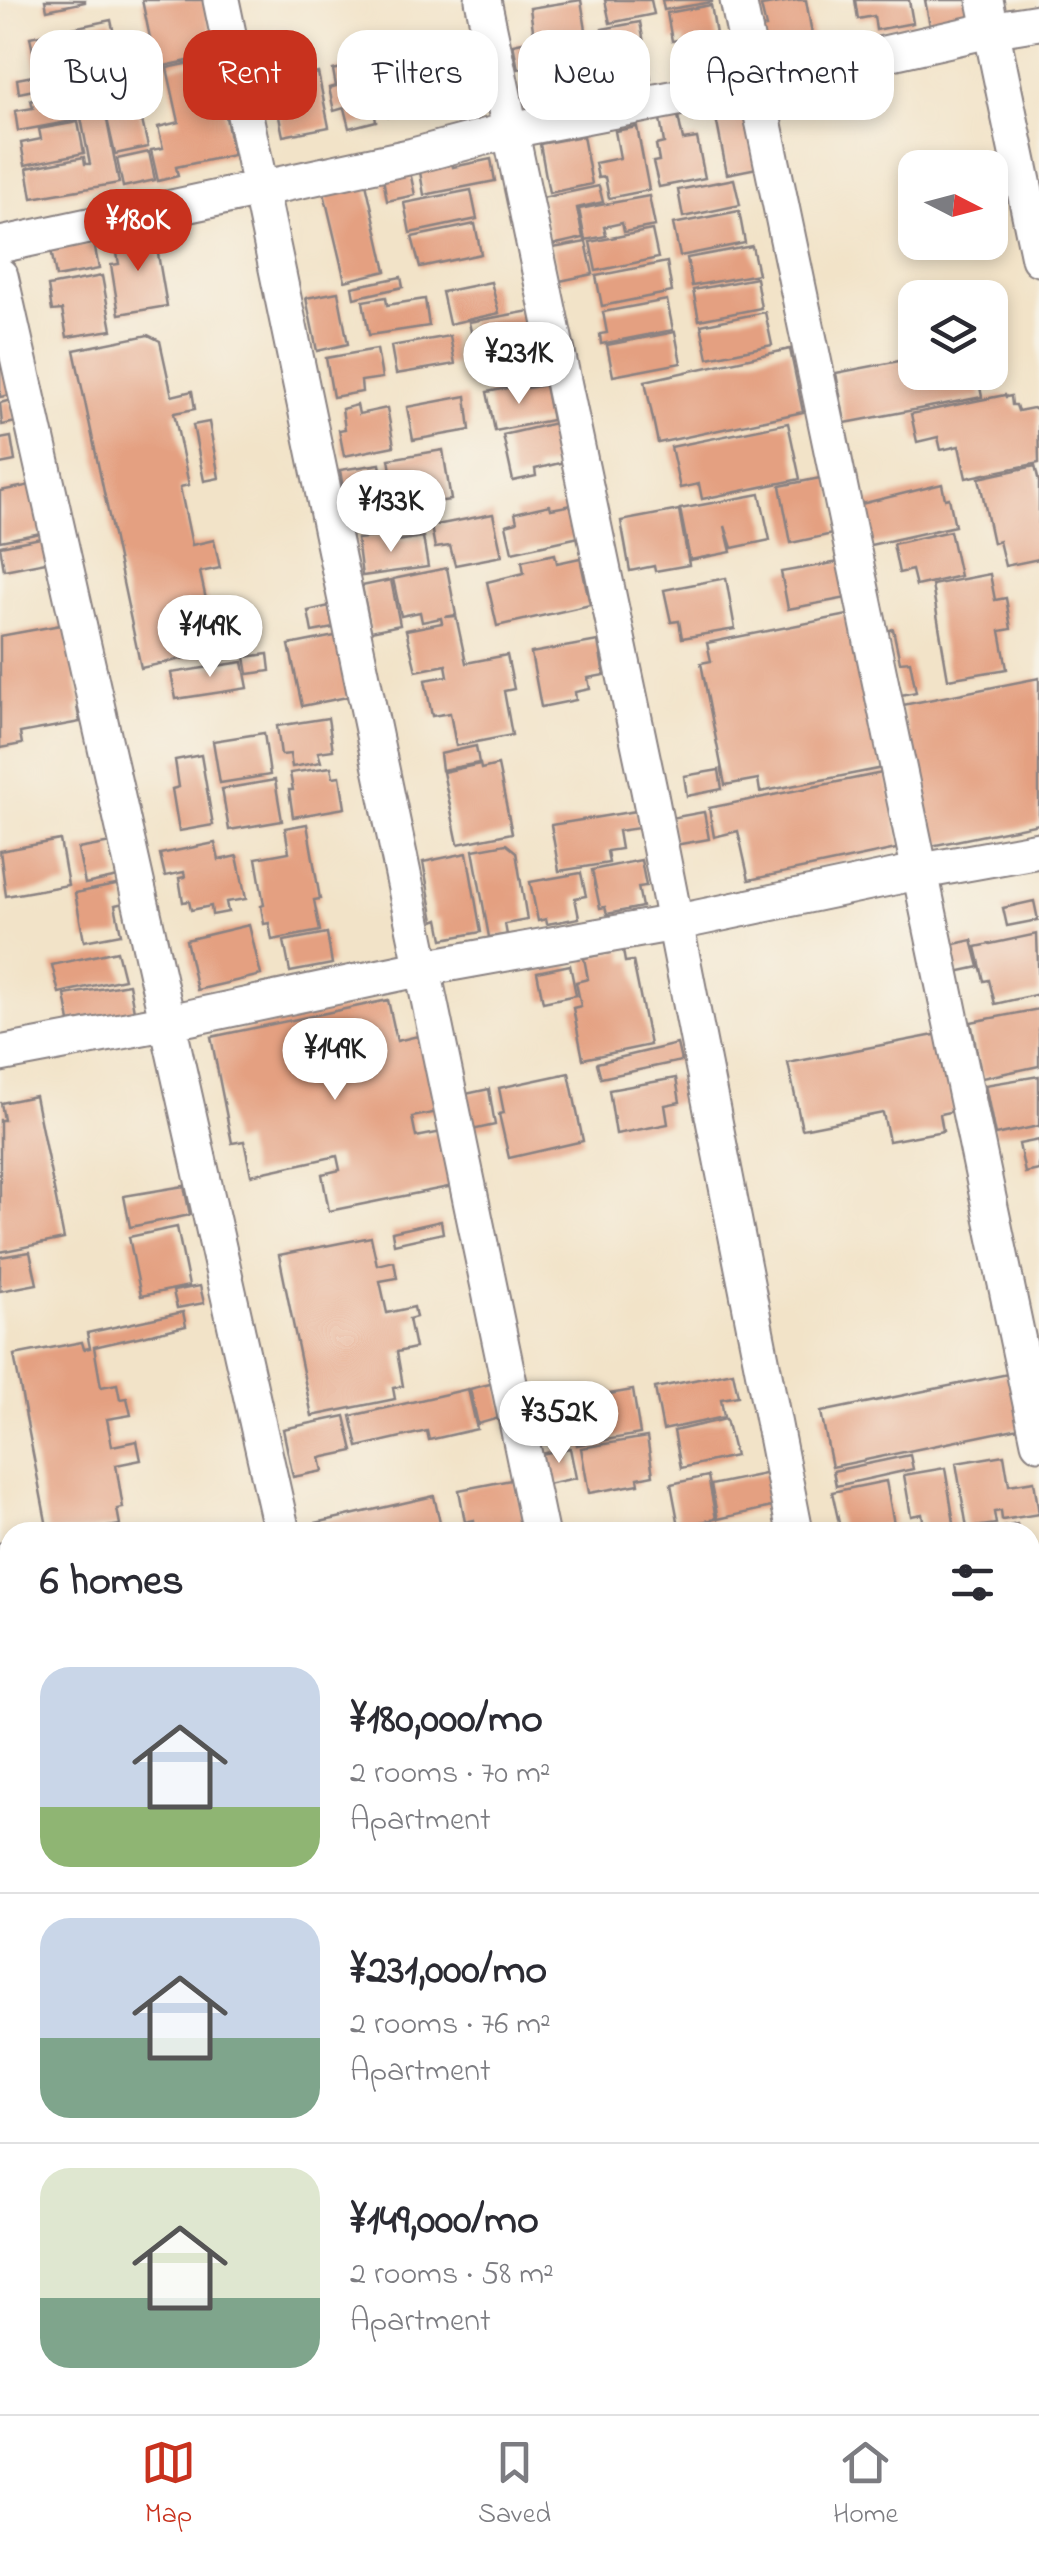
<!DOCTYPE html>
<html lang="en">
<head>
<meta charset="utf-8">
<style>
	:root { --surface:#fff; --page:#f2f2f3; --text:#2b2b33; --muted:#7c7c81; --line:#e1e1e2; --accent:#c8321e }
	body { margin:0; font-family:"Indie Flower",sans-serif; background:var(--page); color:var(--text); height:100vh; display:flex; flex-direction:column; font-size:38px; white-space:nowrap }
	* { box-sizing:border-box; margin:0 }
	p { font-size:32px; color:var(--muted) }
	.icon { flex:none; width:55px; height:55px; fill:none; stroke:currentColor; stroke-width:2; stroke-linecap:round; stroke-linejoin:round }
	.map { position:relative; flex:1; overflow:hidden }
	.side { position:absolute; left:0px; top:1522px; width:1040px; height:892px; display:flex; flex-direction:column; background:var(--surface); border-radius:30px 30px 0 0; box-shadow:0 5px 15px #0003 }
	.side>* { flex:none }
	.banner { position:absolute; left:30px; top:30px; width:980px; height:90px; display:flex; gap:20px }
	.needle { width:65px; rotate:96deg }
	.controls { position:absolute; left:898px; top:150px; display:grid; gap:20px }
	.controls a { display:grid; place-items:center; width:110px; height:110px; border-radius:20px; background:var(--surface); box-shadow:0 5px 15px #0003; font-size:50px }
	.price { position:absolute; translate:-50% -85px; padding:0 22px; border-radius:35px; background:#fff; color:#222; font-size:32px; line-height:65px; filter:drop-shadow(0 2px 5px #0008) }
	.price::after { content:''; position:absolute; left:50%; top:60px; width:30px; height:22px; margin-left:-15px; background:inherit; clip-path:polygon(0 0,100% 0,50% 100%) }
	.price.active { background:var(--accent); color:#fff }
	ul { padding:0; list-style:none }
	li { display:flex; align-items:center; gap:30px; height:250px; padding:0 40px }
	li+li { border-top:2px solid var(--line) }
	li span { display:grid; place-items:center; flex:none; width:280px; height:200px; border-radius:30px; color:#555 }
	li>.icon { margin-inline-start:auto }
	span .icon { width:120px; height:120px; fill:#fffc; stroke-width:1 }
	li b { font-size:42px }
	h2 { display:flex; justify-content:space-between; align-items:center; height:120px; padding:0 40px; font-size:42px }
	.chip { padding:0 35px; border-radius:30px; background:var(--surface); box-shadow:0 5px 15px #0003; font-size:35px; line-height:90px }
	.chip.active { background:var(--accent); color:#fff }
	.dock { display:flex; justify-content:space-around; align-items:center; height:140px; border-top:2px solid var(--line); background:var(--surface); font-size:28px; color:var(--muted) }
	.dock a { display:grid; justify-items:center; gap:5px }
	.dock .active { color:var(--accent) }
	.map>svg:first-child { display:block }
	.building { fill:#e4a081 }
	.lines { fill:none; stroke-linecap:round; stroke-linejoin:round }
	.minor-casing { stroke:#8a8282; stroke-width:39 }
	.minor { stroke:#fff; stroke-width:35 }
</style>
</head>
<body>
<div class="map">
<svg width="1039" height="2414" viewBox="0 0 1039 2414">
	<rect width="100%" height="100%" fill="#f7f3e8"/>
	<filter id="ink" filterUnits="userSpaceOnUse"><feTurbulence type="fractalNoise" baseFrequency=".01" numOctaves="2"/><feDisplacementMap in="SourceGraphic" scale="20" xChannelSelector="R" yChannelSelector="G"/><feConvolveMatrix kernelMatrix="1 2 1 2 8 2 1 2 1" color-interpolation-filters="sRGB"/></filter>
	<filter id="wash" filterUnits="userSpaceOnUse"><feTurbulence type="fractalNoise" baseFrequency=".0048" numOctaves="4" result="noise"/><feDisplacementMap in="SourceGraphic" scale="40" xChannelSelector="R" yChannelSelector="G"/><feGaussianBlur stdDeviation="2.25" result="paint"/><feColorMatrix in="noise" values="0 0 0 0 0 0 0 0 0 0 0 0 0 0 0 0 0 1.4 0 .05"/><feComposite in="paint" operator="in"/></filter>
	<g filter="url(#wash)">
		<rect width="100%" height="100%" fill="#f2e3c8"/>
		<g id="blocks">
			<g class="building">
				<polygon points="45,0 85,0 85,2 47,10"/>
				<polygon points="142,0 204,0 216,55 136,72 132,56 153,52"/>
				<polygon points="581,0 586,30 534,37 530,8"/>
				<polygon points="605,0 651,0 654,14 610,23"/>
				<polygon points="662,0 712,0 712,2 664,10"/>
				<polygon points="798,0 806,0 814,45 764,54 760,28 766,27 761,6"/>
				<polygon points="855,0 909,0 913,23 876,30 874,16 858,19"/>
				<polygon points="925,0 970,0 973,18 930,26"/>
				<polygon points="711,5 721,63 689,69 684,39 672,41 667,13"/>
				<polygon points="111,20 122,72 19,93 17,79 38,75 30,37"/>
				<polygon points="640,22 651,79 613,86 602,29"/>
				<polygon points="585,33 591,71 545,78 539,40"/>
				<polygon points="532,40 537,65 518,69 513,44"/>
				<polygon points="466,42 476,92 437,100 427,50"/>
				<polygon points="411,54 421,110 388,117 377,60"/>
				<polygon points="215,58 233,155 176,167 178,176 158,181 151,150 163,148 158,127 179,122 167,68"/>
				<polygon points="363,63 376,121 349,128 344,108 334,111 329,88 336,86 333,70"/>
				<polygon points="318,73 329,127 283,136 272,83"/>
				<polygon points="593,73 597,93 547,103 544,82"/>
				<polygon points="124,77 126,87 134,85 148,147 115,154 105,110 119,183 32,198 27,168 84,157 85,164 90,164 75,87 99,83 102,96 108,94 105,81"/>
				<polygon points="72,92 78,120 18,131 15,111 33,108 31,100"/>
				<polygon points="746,113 757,168 727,174 716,118"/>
				<polygon points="678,116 683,140 697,138 705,178 659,187 653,162 659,161 656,145 664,143 660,119"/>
				<polygon points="78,122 84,153 25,165 21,143 41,139 39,129"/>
				<polygon points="637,127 649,190 609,198 605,177 598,178 595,163 620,158 615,131"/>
				<polygon points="583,136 592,184 549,193 540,144"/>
				<polygon points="149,152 155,180 123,187 117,159"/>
				<polygon points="491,159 495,181 424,195 419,166 451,160 453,167"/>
				<polygon points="410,172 415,195 387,201 383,178"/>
				<polygon points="734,179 740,205 683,217 678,190"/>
				<polygon points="366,183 386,271 345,281 324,193"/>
				<polygon points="599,186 603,202 577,208 583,238 552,245 542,198"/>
				<polygon points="471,190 477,219 410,233 404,203"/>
				<polygon points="649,196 655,226 624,232 622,223 604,227 606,236 585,240 579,209"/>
				<polygon points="739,211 745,243 680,256 673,224"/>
				<polygon points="475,224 481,254 420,267 412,237"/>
				<polygon points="652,230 658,258 596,271 590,242"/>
				<polygon points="154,231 167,306 119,314 111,265 119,264 114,237"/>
				<polygon points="49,238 83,245 94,243 99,269 56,277"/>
				<polygon points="586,242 593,274 560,281 553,248"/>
				<polygon points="752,246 758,274 692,286 687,258"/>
				<polygon points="667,262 672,292 602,306 596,276"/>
				<polygon points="102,276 112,330 67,337 62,310 52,311 48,286"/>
				<polygon points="401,277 403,287 354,298 352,287"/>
				<polygon points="756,278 761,308 699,320 693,290"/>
				<polygon points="491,282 499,313 449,324 442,292"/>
				<polygon points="338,292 348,344 317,351 306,298"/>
				<polygon points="386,297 387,305 425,299 429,326 369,335 363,301"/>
				<polygon points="667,300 673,330 601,344 600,334 607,333 603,312"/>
				<polygon points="530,311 536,344 518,348 520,355 485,362 483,355 476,356 469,322"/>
				<polygon points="765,312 772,345 708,358 701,325"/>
				<polygon points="675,332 681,363 613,376 607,345"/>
				<polygon points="148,335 160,341 172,396 192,391 195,409 174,413 189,485 180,487 192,545 214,540 220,568 200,572 215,641 205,654 141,668 74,350"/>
				<polygon points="450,336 455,364 396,374 391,346"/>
				<polygon points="377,349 382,378 361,381 362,392 333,397 326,358"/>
				<polygon points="790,349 803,412 658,443 645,381"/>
				<polygon points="915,358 915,372 977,372 982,397 845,423 836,373"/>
				<polygon points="16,362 21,393 0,397 0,364"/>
				<polygon points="527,384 528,388 545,385 552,420 495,431 487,392"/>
				<polygon points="1005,395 1006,397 1011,396 1012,405 1016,405 1018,411 1033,408 1038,411 1039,463 966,478 959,446 941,450 938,437 917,442 911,414"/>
				<polygon points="466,396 470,430 413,440 407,407"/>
				<polygon points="11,400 16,422 2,425 0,403"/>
				<polygon points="357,405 359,414 387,408 394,446 344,456 339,430 345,429 342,409"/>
				<polygon points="209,422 219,478 204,481 193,425"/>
				<polygon points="555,423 564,462 535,469 536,476 513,481 503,435"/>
				<polygon points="788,423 800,479 702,499 699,484 680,488 671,447"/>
				<polygon points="11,437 15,461 0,464 0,439"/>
				<polygon points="443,450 451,500 434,502 433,494 396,500 389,459"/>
				<polygon points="380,464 390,522 358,527 351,488 343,489 340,470"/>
				<polygon points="1035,466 1039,482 1039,559 1005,566 999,541 993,543 979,478"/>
				<polygon points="830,476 837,533 791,543 780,486"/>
				<polygon points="36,484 46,532 0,541 0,491"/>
				<polygon points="942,484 945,499 949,498 955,526 866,546 857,505"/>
				<polygon points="760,494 770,540 732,548 725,526 731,552 690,560 680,509"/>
				<polygon points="550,505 551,509 572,505 579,537 512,552 506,525 517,522 515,513"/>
				<polygon points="679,510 689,565 655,571 654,566 630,571 621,521"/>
				<polygon points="493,514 502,556 455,565 450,546 435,548 431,526"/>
				<polygon points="950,531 960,576 916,586 912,570 899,573 893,544"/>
				<polygon points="382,536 383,543 423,537 428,567 362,576 357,539"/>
				<polygon points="46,537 51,561 4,570 0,546"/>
				<polygon points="555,554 557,563 580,558 590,605 497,626 487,582 524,573 522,561"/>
				<polygon points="845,561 852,597 788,609 781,572"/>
				<polygon points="447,568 456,615 445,617 456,616 466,663 507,655 514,689 504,691 512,735 456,746 450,713 432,716 425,680 448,676 446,665 416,671 406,630 442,623 441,618 422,622 420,612 401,616 393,579"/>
				<polygon points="990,574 995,600 1006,598 1011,629 1000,631 1007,669 948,679 932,585"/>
				<polygon points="726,578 735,629 682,638 679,621 671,622 664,590"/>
				<polygon points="391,580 400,625 371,631 362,586"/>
				<polygon points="329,606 333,628 312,632 308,611"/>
				<polygon points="853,614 883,768 760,792 758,779 725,785 701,663 711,661 707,643"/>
				<polygon points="66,624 81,706 77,707 80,722 20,733 22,744 0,748 0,636"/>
				<polygon points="893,629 900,662 910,661 916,692 901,695 887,631"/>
				<polygon points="340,635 352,696 302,706 289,645"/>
				<polygon points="598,641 604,675 588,678 590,689 575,692 576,700 541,707 531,653"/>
				<polygon points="268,654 270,671 248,674 245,657"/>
				<polygon points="243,662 248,688 176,699 171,673"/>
				<polygon points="1039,678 1039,824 931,846 903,705"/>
				<polygon points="328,718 333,750 318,752 321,762 292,767 290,754 281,755 277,726"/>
				<polygon points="264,733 270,775 220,783 213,741"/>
				<polygon points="476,746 479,763 442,770 440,754"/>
				<polygon points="201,755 213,825 179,831 172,789 179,787 175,760"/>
				<polygon points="480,764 481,769 498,765 512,833 458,844 443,772"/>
				<polygon points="331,767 333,777 340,776 345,808 293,817 289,790 293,790 290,773"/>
				<polygon points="719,770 722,789 687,796 684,776"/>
				<polygon points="887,772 901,848 749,880 738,831 714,837 709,808"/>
				<polygon points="275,780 282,821 229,830 222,789"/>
				<polygon points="636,811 639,828 618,831 621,849 607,851 609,863 559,871 551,825"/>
				<polygon points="704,812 709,839 675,845 671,818"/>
				<polygon points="307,824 320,899 314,900 320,931 272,940 269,923 264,924 261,906 264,905 256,858 289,852 285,828"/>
				<polygon points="60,840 68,885 6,896 0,851"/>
				<polygon points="111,843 118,877 85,884 78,849"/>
				<polygon points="215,843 219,860 237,856 246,899 226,902 228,912 212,915 211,906 191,910 189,901 183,902 179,878 185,877 184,872 165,876 160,854"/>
				<polygon points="506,844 516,852 527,920 505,924 507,935 489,937 473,850"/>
				<polygon points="467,853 481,932 443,939 439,919 434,921 423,862"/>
				<polygon points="641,860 646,886 638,887 642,907 607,914 605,907 600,908 592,870"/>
				<polygon points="581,873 586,896 575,898 579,918 547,924 546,919 538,921 530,882"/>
				<polygon points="121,884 124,903 115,905 121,934 84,941 75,893"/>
				<polygon points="1034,901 1038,920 1007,926 1003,908"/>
				<polygon points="249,925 261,975 197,990 186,940"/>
				<polygon points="327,933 332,964 290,972 284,941"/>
				<polygon points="1037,934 1039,994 995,1004 989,980 984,981 976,947"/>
				<polygon points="972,940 979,967 956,972 950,945"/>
				<polygon points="623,950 625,962 633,961 650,1045 583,1059 573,1008 581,1006 576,982 588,979 584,958"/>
				<polygon points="117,951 124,979 59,993 52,965"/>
				<polygon points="570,965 576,995 543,1002 537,972"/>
				<polygon points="129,984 134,1011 70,1022 65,995"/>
				<polygon points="388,1000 397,1041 422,1035 438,1112 412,1117 416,1137 442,1132 453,1186 329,1211 322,1174 340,1170 337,1156 251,1175 244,1141 232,1143 211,1037"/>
				<polygon points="1039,1009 1039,1066 982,1078 971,1022"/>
				<polygon points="940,1034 954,1111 940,1114 943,1131 889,1141 883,1113 802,1129 788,1063"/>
				<polygon points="677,1044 681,1061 601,1078 597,1063"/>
				<polygon points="569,1073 583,1141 509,1158 499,1114 504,1113 499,1088"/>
				<polygon points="1039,1076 1039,1126 995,1135 985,1085"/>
				<polygon points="676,1078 680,1102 665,1105 668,1124 616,1134 609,1090"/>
				<polygon points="489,1089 495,1125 472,1130 466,1094"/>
				<polygon points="35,1096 64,1239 0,1252 0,1120 4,1120 1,1103"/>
				<polygon points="1039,1140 1039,1170 1025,1173 1019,1144"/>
				<polygon points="184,1186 190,1215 130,1227 124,1196"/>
				<polygon points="441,1221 443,1233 394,1244 392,1232"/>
				<polygon points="177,1227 189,1286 141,1296 129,1237"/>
				<polygon points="371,1237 377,1265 394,1261 397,1278 380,1281 387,1313 414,1307 416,1317 409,1319 415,1348 397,1352 403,1386 393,1388 395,1399 312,1416 279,1255"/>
				<polygon points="30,1252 37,1284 0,1291 0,1257"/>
				<polygon points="200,1286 204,1303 177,1308 173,1291"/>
				<polygon points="183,1312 186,1326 94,1347 101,1387 117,1384 120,1399 127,1398 131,1415 107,1419 112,1446 137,1441 141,1460 116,1465 123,1508 117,1509 120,1525 78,1532 48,1532 14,1355 82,1342 84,1349 90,1348 87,1333"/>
				<polygon points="733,1372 738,1396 721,1399 724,1417 663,1430 655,1388"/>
				<polygon points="1013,1373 1024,1427 832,1467 821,1412"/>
				<polygon points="498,1382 506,1416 478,1424 470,1389"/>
				<polygon points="468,1389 477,1429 429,1440 427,1431 358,1447 351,1416"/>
				<polygon points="633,1390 640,1434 577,1445 568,1401"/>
				<polygon points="345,1416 353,1451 320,1458 323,1471 293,1477 283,1429"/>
				<polygon points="726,1419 735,1456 681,1468 674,1431"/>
				<polygon points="647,1437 653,1475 638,1478 639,1484 589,1493 581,1448"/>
				<polygon points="570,1448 576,1478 547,1484 541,1454"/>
				<polygon points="910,1455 913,1469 836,1486 833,1471"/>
				<polygon points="1004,1455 1009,1485 1034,1481 1039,1514 1002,1520 1001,1511 994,1512 996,1524 967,1528 956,1463"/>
				<polygon points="945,1468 955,1529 925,1532 922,1514 911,1516 904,1475"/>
				<polygon points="769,1473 776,1506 718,1519 711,1485"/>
				<polygon points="708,1476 716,1519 679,1526 671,1484"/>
				<polygon points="516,1479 527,1532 476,1532 474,1520 465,1522 459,1490"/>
				<polygon points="886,1481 894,1524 841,1532 832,1492"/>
				<polygon points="434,1496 442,1532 309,1532 307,1525"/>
				<polygon points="707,1522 709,1532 665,1532 665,1531"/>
				<polygon points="1017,1524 1019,1532 986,1532 986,1531"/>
				<polygon points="1037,1592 1039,1603 1039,1683 1030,1685 1030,1593"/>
				<polygon points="1039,1695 1039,1828 1030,1830 1030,1697"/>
				<polygon points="10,1761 10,1789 0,1791 0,1764"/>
				<polygon points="10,1793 10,1825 0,1827 0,1795"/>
				<polygon points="10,1828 10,1856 0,1858 0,1830"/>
				<polygon points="10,1868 10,1927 0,1929 0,1870"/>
				<polygon points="1039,1905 1039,1976 1030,1977 1030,1907"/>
				<polygon points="10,1930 10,1973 0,1975 0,1932"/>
				<polygon points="1039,1982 1039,2073 1030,2074 1030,1984"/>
				<polygon points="1039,2195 1039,2225 1030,2227 1030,2197"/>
				<polygon points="10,2215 10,2237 0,2239 0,2217"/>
				<polygon points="0,2240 10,2279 10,2405 37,2405 39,2414 0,2414"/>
				<polygon points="234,2405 276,2405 277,2414 220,2414 219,2408"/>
				<polygon points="286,2405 312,2405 314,2414 288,2414"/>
				<polygon points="321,2405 410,2405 411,2410 393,2414 323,2414"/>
				<polygon points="775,2405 824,2405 826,2414 777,2414"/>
			</g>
		</g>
	</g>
	<g filter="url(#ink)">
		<use href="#blocks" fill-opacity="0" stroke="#8a8282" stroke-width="2.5"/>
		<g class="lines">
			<g class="minor-casing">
				<g id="minor">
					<polyline points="221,0 540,1532"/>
					<polyline points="483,0 649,790 795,1532"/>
					<polyline points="738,0 1039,1442"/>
					<polyline points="985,0 1039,258"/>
					<polyline points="0,245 413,156 511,130 755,83 990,30 1039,22"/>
					<polyline points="0,276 282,1532"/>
					<polyline points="0,1054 169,1022 423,968 674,923 922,871 1039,850"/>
					<polyline points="0,1561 10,1610"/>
					<polyline points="1030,1868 1039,1866"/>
					<polyline points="0,2101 10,2099"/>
					<polyline points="176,2405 178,2414"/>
					<polyline points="468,2405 470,2414"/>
					<polyline points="720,2405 722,2414"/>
					<polyline points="974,2405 976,2414"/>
				</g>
			</g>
			<use href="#minor" class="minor"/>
		</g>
	</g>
</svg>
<div class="controls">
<a><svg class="needle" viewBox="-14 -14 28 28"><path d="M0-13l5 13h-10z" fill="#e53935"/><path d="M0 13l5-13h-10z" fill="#7c7c81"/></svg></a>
<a><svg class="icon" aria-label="layers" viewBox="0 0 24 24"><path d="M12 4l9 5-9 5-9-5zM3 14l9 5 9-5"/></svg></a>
</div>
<b class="price active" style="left:138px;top:274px">¥180K</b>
<b class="price" style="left:519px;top:407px">¥231K</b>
<b class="price" style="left:391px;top:555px">¥133K</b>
<b class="price" style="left:210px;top:680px">¥149K</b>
<b class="price" style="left:335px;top:1103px">¥149K</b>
<b class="price" style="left:559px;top:1466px">¥352K</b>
<div class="banner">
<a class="chip">Buy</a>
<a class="chip active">Rent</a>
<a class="chip">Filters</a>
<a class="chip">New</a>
<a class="chip">Apartment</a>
</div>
<section class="side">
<h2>6 homes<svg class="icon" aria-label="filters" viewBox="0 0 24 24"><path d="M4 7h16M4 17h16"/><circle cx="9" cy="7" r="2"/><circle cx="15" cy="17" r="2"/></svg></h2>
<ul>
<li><span style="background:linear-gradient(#c9d6e8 70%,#8fb573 0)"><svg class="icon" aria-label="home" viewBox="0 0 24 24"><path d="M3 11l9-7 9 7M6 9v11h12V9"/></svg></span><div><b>¥180,000/mo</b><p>2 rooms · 70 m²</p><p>Apartment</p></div></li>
<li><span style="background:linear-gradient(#c9d6e8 60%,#7fa58c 0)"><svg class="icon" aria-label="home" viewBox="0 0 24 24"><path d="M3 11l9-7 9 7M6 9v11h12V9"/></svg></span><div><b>¥231,000/mo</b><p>2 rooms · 76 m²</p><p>Apartment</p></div></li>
<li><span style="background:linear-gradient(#dfe7d0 65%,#7fa58c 0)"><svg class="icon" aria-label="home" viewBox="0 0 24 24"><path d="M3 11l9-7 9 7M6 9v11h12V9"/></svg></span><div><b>¥149,000/mo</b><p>2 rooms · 58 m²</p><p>Apartment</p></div></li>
</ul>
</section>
</div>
<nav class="dock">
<a class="active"><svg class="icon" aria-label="map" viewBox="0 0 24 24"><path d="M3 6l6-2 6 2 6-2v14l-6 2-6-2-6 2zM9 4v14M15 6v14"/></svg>Map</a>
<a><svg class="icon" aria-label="saved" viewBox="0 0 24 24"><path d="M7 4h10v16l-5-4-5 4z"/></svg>Saved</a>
<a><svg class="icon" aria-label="home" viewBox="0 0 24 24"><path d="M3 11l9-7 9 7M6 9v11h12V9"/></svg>Home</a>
</nav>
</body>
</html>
